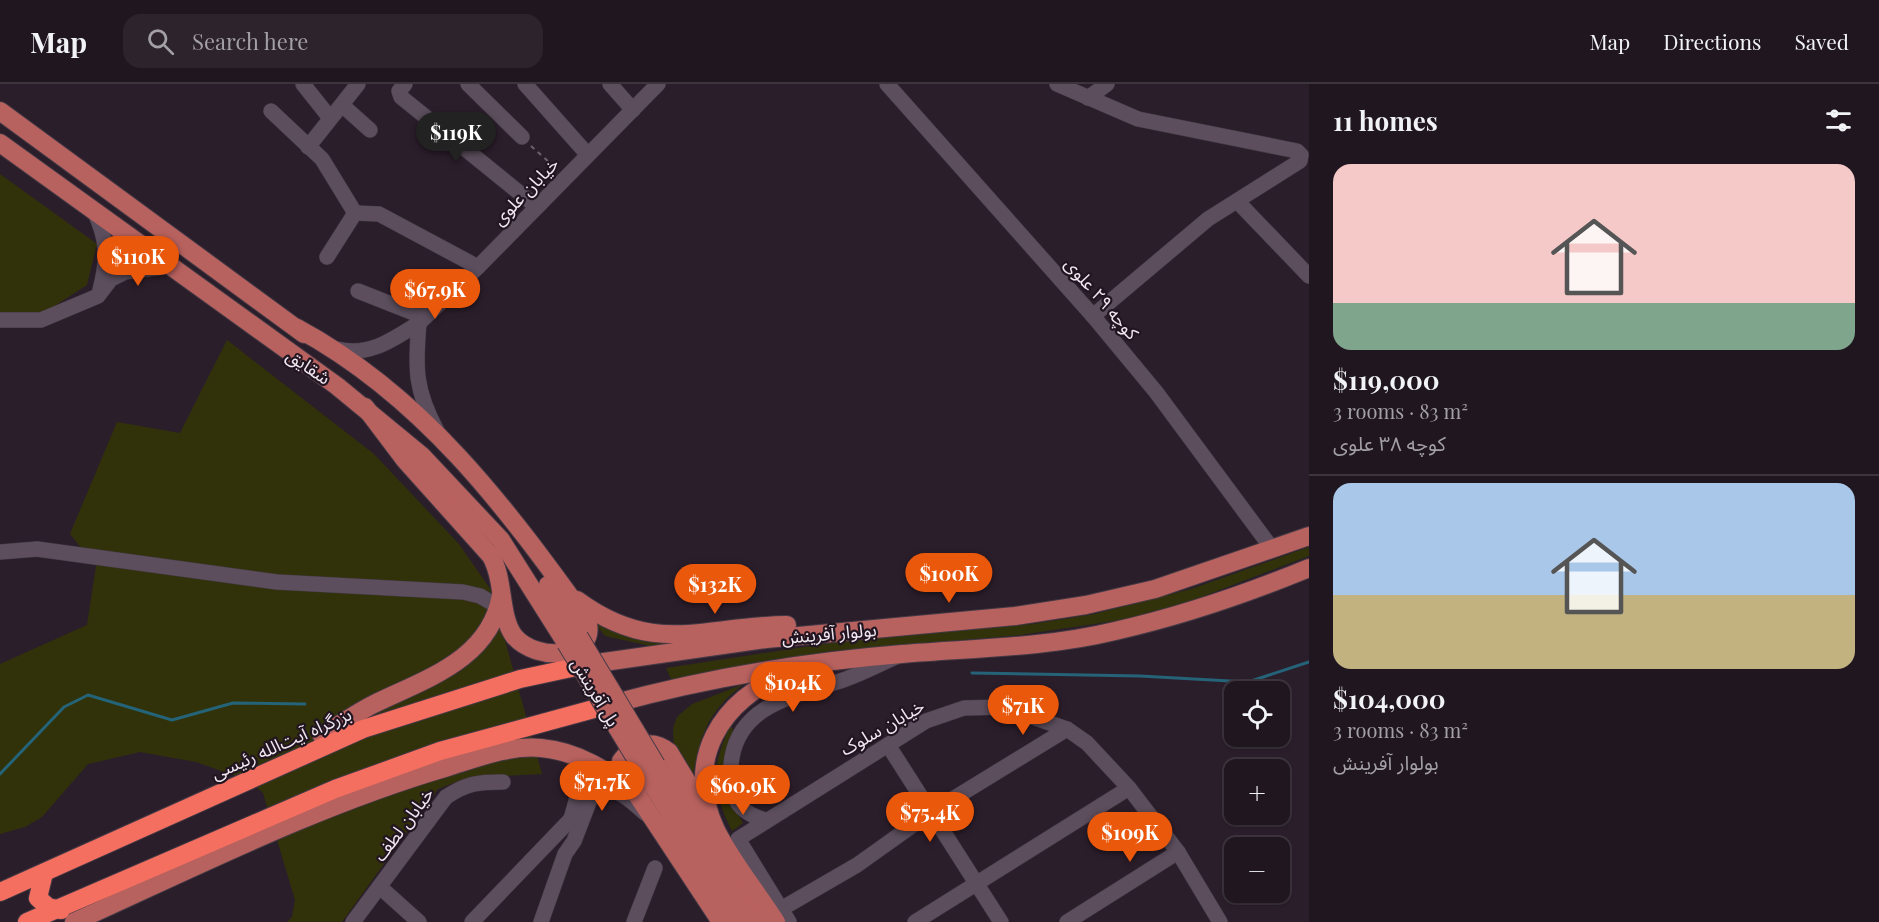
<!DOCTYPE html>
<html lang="en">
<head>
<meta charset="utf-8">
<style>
	:root { --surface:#201620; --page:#2d232d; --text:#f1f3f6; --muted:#a29fa5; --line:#3d353e; --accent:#ea580c }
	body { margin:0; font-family:"Playfair Display","Noto Sans Arabic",serif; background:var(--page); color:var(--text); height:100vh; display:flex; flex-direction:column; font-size:22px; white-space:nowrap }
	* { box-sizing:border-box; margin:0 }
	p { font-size:20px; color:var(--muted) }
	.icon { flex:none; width:33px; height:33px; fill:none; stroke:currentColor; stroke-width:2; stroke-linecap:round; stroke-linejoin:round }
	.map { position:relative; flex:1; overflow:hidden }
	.side { display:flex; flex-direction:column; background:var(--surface); width:570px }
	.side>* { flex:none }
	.tools { position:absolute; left:1224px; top:597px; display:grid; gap:12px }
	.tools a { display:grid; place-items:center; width:66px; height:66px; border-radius:12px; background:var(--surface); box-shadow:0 2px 4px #0004,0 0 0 2px var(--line); font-size:30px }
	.price { position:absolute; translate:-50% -51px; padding:0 14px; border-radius:21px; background:var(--accent); color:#fff; font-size:20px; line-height:39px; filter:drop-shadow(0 2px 3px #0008) }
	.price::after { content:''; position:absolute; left:50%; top:36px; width:18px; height:14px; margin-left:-9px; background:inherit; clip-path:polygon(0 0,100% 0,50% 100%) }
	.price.on { background:#222; color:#fff }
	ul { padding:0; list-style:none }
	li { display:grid; align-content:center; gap:12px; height:318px; padding:0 24px }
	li+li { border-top:2px solid var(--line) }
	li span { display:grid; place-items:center; height:186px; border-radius:18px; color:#555 }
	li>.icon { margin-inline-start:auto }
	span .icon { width:108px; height:108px; fill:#fffc; stroke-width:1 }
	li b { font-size:26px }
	h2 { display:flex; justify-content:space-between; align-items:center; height:72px; padding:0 24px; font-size:26px }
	header { display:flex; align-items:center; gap:36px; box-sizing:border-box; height:84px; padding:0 30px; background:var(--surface); border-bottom:2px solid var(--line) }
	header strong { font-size:28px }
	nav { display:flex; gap:33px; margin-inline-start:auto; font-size:21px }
	.search { width:420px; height:54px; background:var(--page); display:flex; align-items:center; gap:15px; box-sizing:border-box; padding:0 21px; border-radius:18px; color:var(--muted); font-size:22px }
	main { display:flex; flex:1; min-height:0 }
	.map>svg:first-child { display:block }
	.green { fill:#313209 }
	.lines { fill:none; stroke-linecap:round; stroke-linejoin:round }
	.stream { stroke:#246378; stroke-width:3 }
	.minor-casing { stroke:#443944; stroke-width:16 }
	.major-casing { stroke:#443944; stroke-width:20 }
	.highway-casing { stroke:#443944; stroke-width:20 }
	.path { stroke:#6d616d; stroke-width:2; stroke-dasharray:4.5 4.5; stroke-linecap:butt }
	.minor { stroke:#5c4e5d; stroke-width:15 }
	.major { stroke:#b8625f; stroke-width:18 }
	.highway { stroke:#f56f60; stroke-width:18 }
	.major-bridge-casing { stroke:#443944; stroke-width:20; stroke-linecap:butt }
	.major-bridge { stroke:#b8625f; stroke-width:18 }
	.labels { text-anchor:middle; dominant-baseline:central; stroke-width:4.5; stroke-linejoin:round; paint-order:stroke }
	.street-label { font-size:18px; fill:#f0e7f0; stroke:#211521 }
</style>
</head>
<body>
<header>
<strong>Map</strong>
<div class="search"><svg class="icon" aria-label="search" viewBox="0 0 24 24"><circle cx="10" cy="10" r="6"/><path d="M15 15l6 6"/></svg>Search here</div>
<nav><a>Map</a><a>Directions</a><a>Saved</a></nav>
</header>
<main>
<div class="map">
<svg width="1309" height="838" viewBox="0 0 1309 838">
	<rect width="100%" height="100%" fill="#2b1e2b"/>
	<g class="green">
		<polygon points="0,90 97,160 87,201 39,232 0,230"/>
		<polygon points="227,256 374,370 459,460 491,506 542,690 466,694 438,705 342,838 287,838 292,833 295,816 263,709 250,697 196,678 140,668 88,680 42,733 25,743 0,750 0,580 87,541 96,482 70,450 117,338 180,349"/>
		<polygon points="1309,463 1309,472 1191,517 1121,536 1020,551 832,567 672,597 666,584 837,558 1033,540 1094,530 1191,505"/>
		<polygon points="591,534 610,544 769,545 660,564 605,552"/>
		<path d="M744 600C709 626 700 650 693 692L674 668 673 644 677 633 692 620Z"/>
		<path d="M730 642 733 645C721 692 719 696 743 739L732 747C711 705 711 684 730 642Z"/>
	</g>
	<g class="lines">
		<g class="stream">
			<polyline points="972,589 1140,592 1248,598 1309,578"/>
			<polyline points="0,690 64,623 88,611 172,636 233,619 305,620"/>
		</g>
		<g class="minor-casing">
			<g id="minor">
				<polyline points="303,0 330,34"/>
				<polyline points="405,0 399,7 401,13 537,123"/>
				<polyline points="468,0 522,53"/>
				<polyline points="525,0 588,71"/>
				<polyline points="610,0 633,26"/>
				<polyline points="887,0 1093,232 1156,308 1273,466"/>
				<polyline points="1057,0 1138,35 1297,67 1301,71 1300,77 1208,135 1093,232"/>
				<polyline points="1088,14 1107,0"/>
				<polyline points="342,21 370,46"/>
				<polyline points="271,27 322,75 355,129"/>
				<polyline points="308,63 358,0"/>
				<polyline points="1237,117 1309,192"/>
				<path d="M94 127C108 156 108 175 100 206"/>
				<polyline points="355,129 379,130 478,183"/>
				<polyline points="327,173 355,129"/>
				<polyline points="358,207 424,233"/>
				<polyline points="0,236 41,236 98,212 111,195 125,188 170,182"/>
				<polyline points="419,239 478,183 658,0"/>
				<path d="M337 265C369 273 392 256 419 239 415 285 415 306 437 347"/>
				<polyline points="0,468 37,465 277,498 463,508 480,512 499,523"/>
				<polyline points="888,661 1001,838"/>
				<polyline points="571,735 580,703 578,673"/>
				<path d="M766 736C746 731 734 721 730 700 729 692 731 681 732 673 742 617 802 611 846 595 863 589 880 580 896 573"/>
				<polyline points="380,803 419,838"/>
				<polyline points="781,825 857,781 930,729 1067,645"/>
				<path d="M353 838 446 713C467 699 478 698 503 698"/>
				<polyline points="472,838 571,735"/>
				<path d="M541 838 565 770 574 757 591 713C616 698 627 714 646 730"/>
				<polyline points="634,838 655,784"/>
				<polyline points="789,838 738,755 926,637 964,624 1004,623 1067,645 1087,659 1129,704 1178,768 1220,838"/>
				<polyline points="915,838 1129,704"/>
				<polyline points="1067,838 1178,768"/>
			</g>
		</g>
		<g class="major-casing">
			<g id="major">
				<polyline points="0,27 304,250"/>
				<polyline points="0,59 337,302 422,372 501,456 566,559"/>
				<path d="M297 244C423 312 505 422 587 536 599 575 536 579 514 552 499 532 505 497 491 472L405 376 365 323"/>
				<polyline points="548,501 579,553"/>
				<path d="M577 516C655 573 702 542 787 541"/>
				<polyline points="590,580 766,555 1015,532 1086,521 1155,505 1309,452"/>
				<path d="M612 620C707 594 803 578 902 570 973 564 1045 564 1115 547 1181 532 1246 510 1309 484"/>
				<path d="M322 652C339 641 356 629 374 620 425 595 490 576 501 511"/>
				<polyline points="656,681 759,838"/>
				<polyline points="644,688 740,838"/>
				<path d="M706 729 669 668C652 654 633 660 621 677L626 694 721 838"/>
				<path d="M74 838C196 783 318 721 448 683 477 674 510 661 541 664 578 667 610 688 638 711"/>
				<path d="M776 838C757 808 732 778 716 746 683 676 721 615 788 589"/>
			</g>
		</g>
		<g class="highway-casing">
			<g id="highway">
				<polyline points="44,789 38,814 48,823 61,826"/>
				<polyline points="0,808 363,645 520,595 590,580"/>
				<polyline points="27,838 335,705 440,667 612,620"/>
			</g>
		</g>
		<polyline class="path" points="531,62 558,86"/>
		<use href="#minor" class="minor"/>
		<use href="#major" class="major"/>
		<use href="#highway" class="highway"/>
		<g class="major-bridge-casing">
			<g id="major-bridge">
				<polyline points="579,553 656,681"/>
				<polyline points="566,559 644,688"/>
			</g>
		</g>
		<use href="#major-bridge" class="major-bridge"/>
	</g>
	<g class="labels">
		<g class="street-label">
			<text transform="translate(525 107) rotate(-46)">خیابان علوی</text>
			<text transform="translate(1102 214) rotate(49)">کوچه ۲۹ علوی</text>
			<text transform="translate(309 282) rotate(34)">شقایق</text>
			<text transform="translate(829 549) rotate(-5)">بولوار آفرینش</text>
			<text transform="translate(596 608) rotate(59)">پل آفرینش</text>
			<text transform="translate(882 643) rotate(-30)">خیابان سلوک</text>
			<text transform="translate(281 659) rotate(-24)">بزرگراه آیت‌الله رئیسی</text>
			<text transform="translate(403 740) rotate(-53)">خیابان لطف</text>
		</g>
	</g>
</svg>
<div class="tools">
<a><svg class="icon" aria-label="locate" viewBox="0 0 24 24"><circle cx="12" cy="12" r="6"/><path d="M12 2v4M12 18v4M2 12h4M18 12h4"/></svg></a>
<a>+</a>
<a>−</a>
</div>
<b class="price on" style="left:456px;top:79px">$119K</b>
<b class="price" style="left:138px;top:203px">$110K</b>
<b class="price" style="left:435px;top:236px">$67.9K</b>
<b class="price" style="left:949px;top:520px">$100K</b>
<b class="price" style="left:715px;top:531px">$132K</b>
<b class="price" style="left:793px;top:629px">$104K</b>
<b class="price" style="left:1023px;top:652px">$71K</b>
<b class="price" style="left:602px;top:728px">$71.7K</b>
<b class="price" style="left:743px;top:732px">$60.9K</b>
<b class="price" style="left:930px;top:759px">$75.4K</b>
<b class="price" style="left:1130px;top:779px">$109K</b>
</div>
<section class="side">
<h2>11 homes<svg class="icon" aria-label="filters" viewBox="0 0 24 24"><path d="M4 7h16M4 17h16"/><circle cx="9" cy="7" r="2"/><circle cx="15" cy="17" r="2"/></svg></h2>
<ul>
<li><span style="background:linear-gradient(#f6c9c9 75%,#7fa58c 0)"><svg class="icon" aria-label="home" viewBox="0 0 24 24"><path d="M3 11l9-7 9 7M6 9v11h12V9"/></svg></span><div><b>$119,000</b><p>3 rooms · 83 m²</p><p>کوچه ۳۸ علوی</p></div></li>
<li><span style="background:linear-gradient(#a9c7e8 60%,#c2b280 0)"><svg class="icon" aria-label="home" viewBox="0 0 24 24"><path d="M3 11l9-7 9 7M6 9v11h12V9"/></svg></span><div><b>$104,000</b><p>3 rooms · 83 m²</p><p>بولوار آفرینش</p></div></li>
</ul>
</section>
</main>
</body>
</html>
